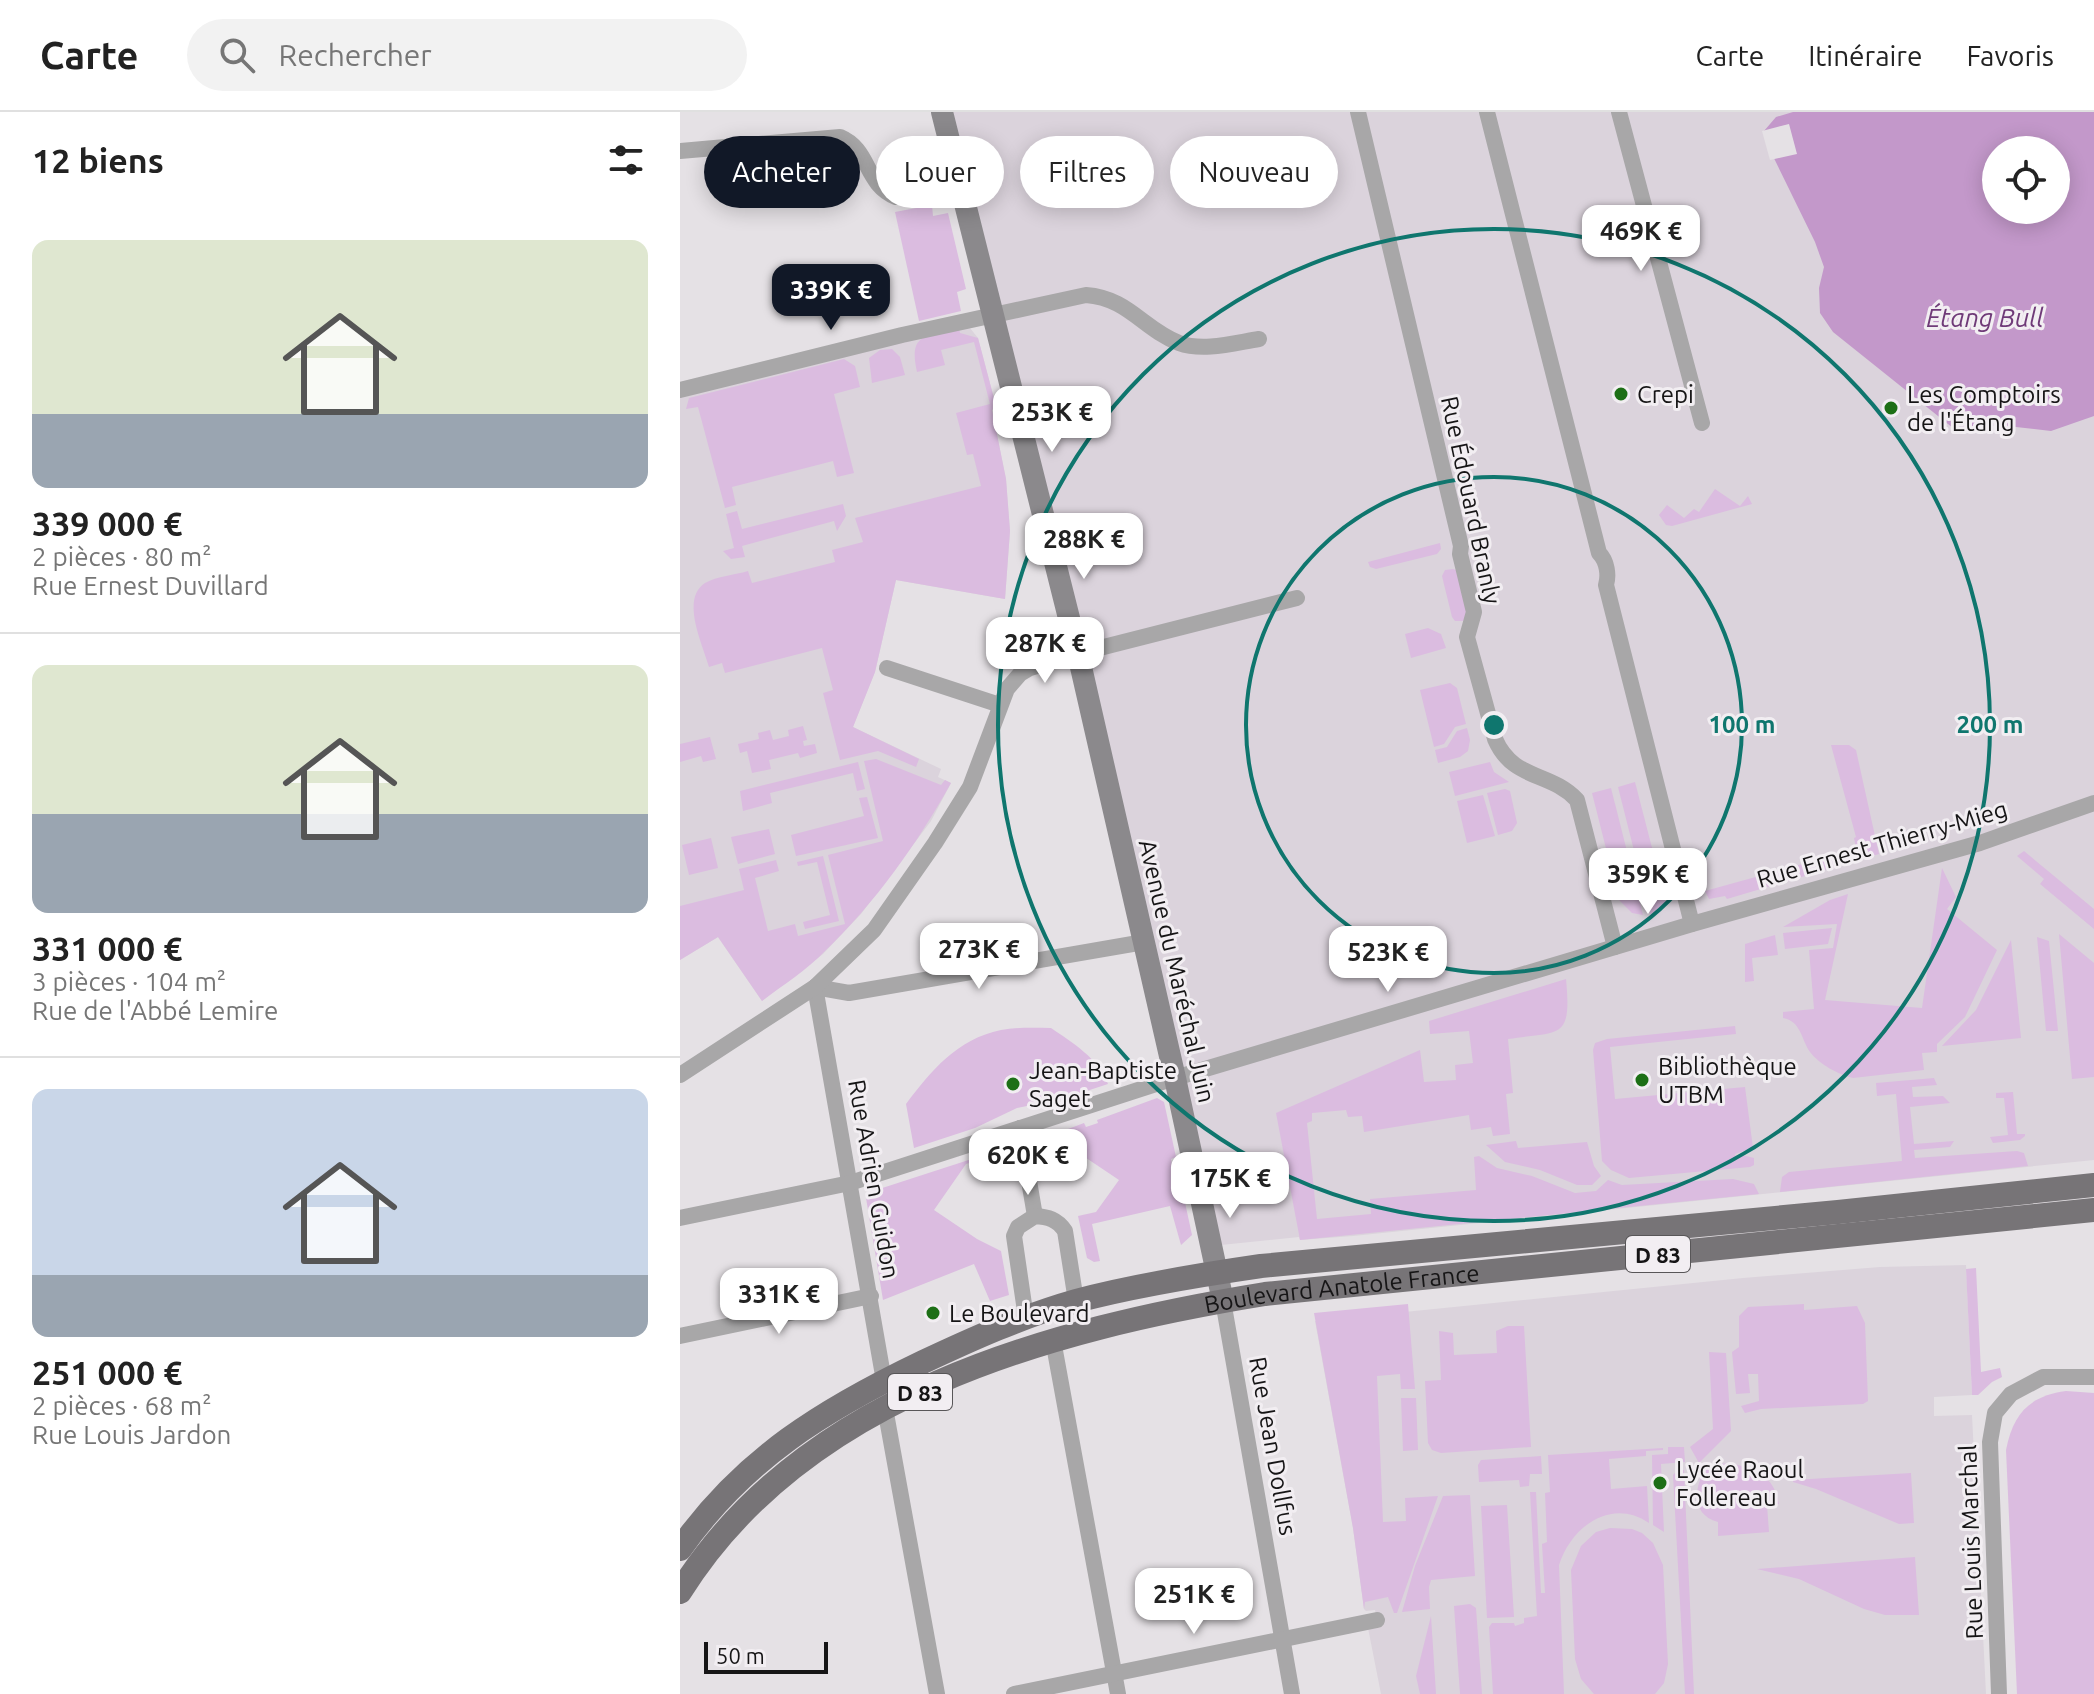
<!DOCTYPE html>
<html lang="fr">
<head>
<meta charset="utf-8">
<style>
	:root { --surface:#fff; --page:#f2f2f2; --text:#222; --muted:#767676; --line:#e0e0e0; --accent:#111827 }
	body { margin:0; font-family:Ubuntu,sans-serif; background:var(--page); color:var(--text); height:100vh; display:flex; flex-direction:column; font-size:30px; white-space:nowrap }
	* { box-sizing:border-box; margin:0 }
	p { font-size:26px; color:var(--muted) }
	.icon { flex:none; width:44px; height:44px; fill:none; stroke:currentColor; stroke-width:2; stroke-linecap:round; stroke-linejoin:round }
	.map { position:relative; flex:1; overflow:hidden }
	.sheet { display:flex; flex-direction:column; background:var(--surface); width:680px }
	.sheet>* { flex:none }
	.top-card { position:absolute; left:24px; top:24px; width:760px; height:72px; display:flex; gap:16px }
	.tools { position:absolute; left:1302px; top:24px; display:grid; gap:16px }
	.tools a { display:grid; place-items:center; width:88px; height:88px; border-radius:50%; background:var(--surface); box-shadow:0 4px 20px #0003; font-size:40px }
	.scale { position:absolute; left:24px; bottom:20px; width:124px; box-sizing:border-box; padding-left:8px; border:4px solid #161516; border-top:0; font-size:22px; line-height:28px; white-space:nowrap; color:#161516; -webkit-text-stroke:6px #f2eef2; paint-order:stroke }
	.price { position:absolute; translate:-50% -68px; padding:0 18px; border-radius:16px; background:#fff; color:#222; font-size:26px; line-height:52px; filter:drop-shadow(0 2px 4px #0008) }
	.price::after { content:''; position:absolute; left:50%; top:48px; width:24px; height:18px; margin-left:-12px; background:inherit; clip-path:polygon(0 0,100% 0,50% 100%) }
	.price.active { background:var(--accent); color:#fff }
	ul { padding:0; list-style:none }
	li { display:grid; align-content:center; gap:16px; height:424px; padding:0 32px }
	li+li { border-top:2px solid var(--line) }
	li span { display:grid; place-items:center; height:248px; border-radius:16px; color:#555 }
	li>.icon { margin-inline-start:auto }
	span .icon { width:144px; height:144px; fill:#fffc; stroke-width:1 }
	li b { font-size:34px }
	h2 { display:flex; justify-content:space-between; align-items:center; height:96px; padding:0 32px; font-size:34px }
	.pill { padding:0 28px; border-radius:36px; background:var(--surface); box-shadow:0 4px 20px #0003; font-size:28px; line-height:72px }
	.pill.active { background:var(--accent); color:#fff }
	header { display:flex; align-items:center; gap:48px; box-sizing:border-box; height:112px; padding:0 40px; background:var(--surface); border-bottom:2px solid var(--line) }
	header strong { font-size:38px }
	nav { display:flex; gap:44px; margin-inline-start:auto; font-size:28px }
	.search { width:560px; height:72px; background:var(--page); display:flex; align-items:center; gap:20px; box-sizing:border-box; padding:0 28px; border-radius:44px; color:var(--muted); font-size:30px }
	main { display:flex; flex:1; min-height:0 }
	.map>svg:first-child { display:block }
	.built { fill:#dbd3dc; fill-rule:evenodd }
	.green { fill:#dbbce0 }
	.water { fill:#c398ca; fill-rule:evenodd }
	.pier { fill:#e5e1e5 }
	.lines { fill:none; stroke-linecap:round; stroke-linejoin:round }
	.street { stroke:#a8a7a8; stroke-width:16 }
	.secondary { stroke:#8b898c; stroke-width:22 }
	.primary { stroke:#777477; stroke-width:24 }
	.ring { fill:none; stroke:#0f766e; stroke-width:4 }
	.poi-dot { fill:#1d6f16; stroke:#f2eef2; stroke-width:3 }
	.labels { text-anchor:middle; dominant-baseline:central; stroke-width:6; stroke-linejoin:round; paint-order:stroke }
	.shield { fill:#f2eef2; stroke:#585658; stroke-width:2 }
	.shield-label { font-size:22px; font-weight:bold; fill:#161516 }
	.poi-label { font-size:24px; fill:#161516; stroke:#f2eef2; text-anchor:start }
	.street-label { font-size:24px; fill:#161516; stroke:#f2eef2 }
	.water-label { font-size:26px; font-style:italic; fill:#6f3a78; stroke:#f2eef2 }
	.centre { fill:#0f766e; stroke:#f2eef2; stroke-width:4 }
	.ring-label { font-size:24px; text-anchor:middle; font-weight:bold; fill:#0f766e; stroke:#f2eef2; stroke-width:6; stroke-linejoin:round; paint-order:stroke }
</style>
</head>
<body>
<header>
<strong>Carte</strong>
<div class="search"><svg class="icon" aria-label="search" viewBox="0 0 24 24"><circle cx="10" cy="10" r="6"/><path d="M15 15l6 6"/></svg>Rechercher</div>
<nav><a>Carte</a><a>Itinéraire</a><a>Favoris</a></nav>
</header>
<main>
<section class="sheet">
<h2>12 biens<svg class="icon" aria-label="filters" viewBox="0 0 24 24"><path d="M4 7h16M4 17h16"/><circle cx="9" cy="7" r="2"/><circle cx="15" cy="17" r="2"/></svg></h2>
<ul>
<li><span style="background:linear-gradient(#dfe7d0 70%,#9aa5b1 0)"><svg class="icon" aria-label="home" viewBox="0 0 24 24"><path d="M3 11l9-7 9 7M6 9v11h12V9"/></svg></span><div><b>339 000 €</b><p>2 pièces · 80 m²</p><p>Rue Ernest Duvillard</p></div></li>
<li><span style="background:linear-gradient(#dfe7d0 60%,#9aa5b1 0)"><svg class="icon" aria-label="home" viewBox="0 0 24 24"><path d="M3 11l9-7 9 7M6 9v11h12V9"/></svg></span><div><b>331 000 €</b><p>3 pièces · 104 m²</p><p>Rue de l'Abbé Lemire</p></div></li>
<li><span style="background:linear-gradient(#c9d6e8 75%,#9aa5b1 0)"><svg class="icon" aria-label="home" viewBox="0 0 24 24"><path d="M3 11l9-7 9 7M6 9v11h12V9"/></svg></span><div><b>251 000 €</b><p>2 pièces · 68 m²</p><p>Rue Louis Jardon</p></div></li>
</ul>
</section>
<div class="map">
<svg width="1414" height="1582" viewBox="0 0 1414 1582">
	<rect width="100%" height="100%" fill="#e5e1e5"/>
	<g class="built">
		<path d="M266 0H1414V1048L673 1124 620 1128 619 1125 541 1133ZM1316 38H1376V98H1316Z"/>
		<polygon points="286,211 298,226 316,294 312,298 326,367 330,419 325,487 216,468 195,560 173,615 261,657 258,665 271,671 251,709 181,802 143,842 82,889 38,825 0,848 0,286"/>
		<polygon points="1286,1153 1292,1283 1254,1285 1254,1304 1292,1303 1306,1582 701,1582 688,1516 698,1514 695,1498 686,1499 684,1497 673,1416 635,1209 1063,1166 1200,1155"/>
	</g>
	<g class="green">
		<polygon points="252,93 253,104 268,101 286,177 277,180 281,199 239,209 215,100"/>
		<path d="M279 217 280 221 298 226 316 294 312 298 326 367 330 419 325 487 216 468 195 560 173 615 239 647 236 655 198 639 160 648 143 581 153 578 142 536 45 561 42 551 29 555C23 533 0 487 25 471 37 464 55 463 68 459L72 471 155 450 152 438 183 430 175 406 301 374 293 342 287 343 276 301 310 292 294 230 261 238 265 253 237 260C228 220 246 225 279 217Z"/>
		<polygon points="212,237 220,245 225,263 192,271 189,246 200,238"/>
		<polygon points="164,247 175,254 180,275 154,282 174,361 157,365 153,349 52,375 56,393 45,396 18,295 6,297 9,286"/>
		<polygon points="1035,377 1060,394 1068,384 1072,392 992,414 986,413 979,403 987,393 1004,406 1014,397 1019,400"/>
		<polygon points="163,392 166,404 157,419 154,409 62,434 65,445 51,447 43,439 54,436 46,402 57,399 62,417"/>
		<polygon points="760,431 761,437 757,442 696,457 690,455 688,450"/>
		<polygon points="773,457 776,458 788,502 783,509 775,509 772,505 762,464 765,458"/>
		<polygon points="748,516 761,522 766,536 731,546 725,522"/>
		<polygon points="770,571 777,576 786,612 775,615 764,632 754,635 740,578"/>
		<polygon points="123,614 127,628 123,629 124,634 135,632 137,641 120,646 118,641 89,648 91,657 72,661 67,639 60,641 58,632 79,627 78,621 90,618 93,628 109,624 108,618"/>
		<polygon points="787,616 790,628 788,639 780,645 758,651 755,638 767,635 777,619"/>
		<polygon points="30,625 36,647 23,650 21,644 0,650 0,632"/>
		<polygon points="1151,633 1169,633 1176,638 1199,742 1047,787 1045,784 1029,787 1025,779 1176,737 1174,726 1176,725"/>
		<path d="M196 647 261 673 265 668 271 671C237 732 196 790 145 839 127 858 103 873 82 889L38 825 0 848V794L64 778 59 757 96 748 99 759 75 766 88 819 115 812 118 824 165 812 148 743 203 729 184 649Z"/>
		<polygon points="178,650 185,677 177,679 173,661 90,681 92,691 63,699 60,679"/>
		<polygon points="810,650 814,660 829,670 775,684 769,660"/>
		<polygon points="955,670 986,790 980,800 970,802 938,675"/>
		<polygon points="931,676 963,803 952,801 939,788 912,681"/>
		<polygon points="825,677 830,679 837,711 832,719 818,723 807,681"/>
		<polygon points="803,683 815,724 787,731 777,689"/>
		<polygon points="187,685 198,726 116,744 111,723 184,704 179,686"/>
		<polygon points="89,717 95,742 58,752 51,725"/>
		<polygon points="31,726 38,756 9,763 2,733"/>
		<polygon points="1344,739 1414,797 1414,817 1360,772 1364,767 1337,744"/>
		<polygon points="143,744 159,809 125,817 123,810 150,803 137,750 118,754 117,750"/>
		<path d="M1262 756 1276 785 1267 797 1317 838 1285 905 1257 932V940L1242 941 1244 958 1173 966C1159 963 1139 952 1130 940 1121 927 1121 909 1103 906V900L1134 897 1129 838 1153 836 1157 812 1103 815 1150 788 1168 782 1145 888 1242 896Z"/>
		<polygon points="1152,816 1148,832 1105,837 1103,821"/>
		<polygon points="1379,822 1414,851 1414,965 1392,967"/>
		<polygon points="1095,823 1098,843 1072,846 1074,869 1065,870 1065,832"/>
		<polygon points="1357,825 1369,829 1378,919 1366,919"/>
		<polygon points="1331,828 1341,926 1262,934 1296,898"/>
		<path d="M886 867C892 929 880 919 828 927L833 981 826 982 830 1022 813 1024 811 1015 791 1018 789 1003 684 1020 682 1004 668 1005 666 998 632 1001V1009L627 1011 637 1107 691 1102 690 1087 796 1078 794 1045 799 1044 817 1056 852 1064 895 1081 916 1079 928 1068 942 1073 1053 1067 1074 1072 1079 1082 620 1128 596 1001 740 938 744 970 776 968 775 953 793 951 789 919 750 922 749 909Z"/>
		<polygon points="1055,914 1056,922 930,935 935,987 1065,975 1073,1036 1055,1042 1056,1045 1062,1043 1074,1046 1074,1053 1070,1055 949,1066 931,1058 922,1049 913,938 915,931 927,927"/>
		<path d="M371 916C392 930 419 947 428 972L382 987 337 996 295 1016 234 1036 226 992C251 959 277 927 321 918 337 915 355 916 371 916Z"/>
		<polygon points="1254,966 1257,973 1232,975 1233,985 1263,984 1270,991 1230,995 1234,1032 1274,1029 1270,1035 1234,1038 1235,1046 1337,1039 1344,1041 1348,1054 1100,1080 1102,1065 1109,1060 1222,1049 1216,982 1197,984 1196,971"/>
		<polygon points="1333,980 1337,1022 1345,1022 1345,1024 1340,1028 1313,1031 1310,1025 1328,1023 1324,986 1316,986 1316,981"/>
		<polygon points="477,986 484,990 496,1045 491,1047 493,1059 498,1058 512,1123 501,1133 490,1094 412,1112 420,1149 414,1150 407,1146 398,1104 416,1100 439,1068 372,1023 404,1011 406,1015 418,1011 417,1008"/>
		<polygon points="836,1029 838,1036 907,1030 914,1054 921,1064 912,1073 897,1073 860,1058 825,1050 806,1033"/>
		<polygon points="304,1043 305,1046 286,1052 254,1098 297,1127 321,1139 329,1183 310,1189 294,1152 203,1188 186,1086 190,1080"/>
		<polygon points="1296,1156 1301,1260 1320,1256 1322,1265 1312,1270 1298,1283 1292,1283 1286,1157"/>
		<polygon points="728,1192 735,1277 721,1277 720,1262 697,1264 703,1410 726,1409 725,1386 758,1384 717,1501 714,1501 708,1485 685,1490 684,1497 673,1416 634,1201"/>
		<polygon points="1124,1192 1124,1198 1177,1194 1185,1211 1188,1289 1183,1292 1081,1297 1065,1301 1061,1294 1079,1289 1078,1262 1068,1262 1070,1281 1056,1282 1052,1240 1059,1235 1059,1204 1068,1195"/>
		<polygon points="828,1214 844,1214 851,1335 761,1341 752,1338 748,1331 745,1269 761,1268 759,1219 773,1221 774,1243 817,1241 816,1219"/>
		<polygon points="1029,1240 1046,1241 1051,1319 1019,1351 1010,1335 1033,1317"/>
		<path d="M1386 1279 1414 1281V1582H1337L1326 1338C1333 1302 1349 1284 1386 1279Z"/>
		<polygon points="721,1286 736,1286 738,1338 723,1339"/>
		<polygon points="988,1335 1004,1335 1005,1350 981,1352 984,1420 973,1413 972,1343 988,1342"/>
		<path d="M983 1336V1338L966 1339V1344L929 1347 931 1377 967 1374 969 1411C931 1385 891 1415 879 1453L884 1582H813L809 1515 812 1511H834L835 1514 844 1511V1506L857 1504 850 1380H856L861 1481H865L862 1432 867 1430 865 1381 870 1380 868 1343Z"/>
		<polygon points="861,1344 862,1362 850,1362 849,1374 840,1375 839,1368 799,1370 798,1353 801,1348"/>
		<path d="M1052 1351C1078 1360 1093 1362 1099 1392L1087 1393 1089 1420 1038 1424V1410C1013 1403 1013 1380 1024 1359L1038 1352Z"/>
		<polygon points="998,1358 1004,1358 1014,1582 1005,1582 993,1363"/>
		<polygon points="1231,1361 1234,1411 1219,1412 1136,1377 1113,1370 1113,1368"/>
		<polygon points="790,1383 795,1464 751,1468 749,1475 750,1497 722,1500 735,1454 763,1384"/>
		<polygon points="827,1393 834,1505 807,1506 801,1394"/>
		<polygon points="930,1416 952,1417 962,1421 973,1431 983,1453 988,1552 984,1571 975,1582 914,1582 901,1567 895,1547 891,1458 901,1434 916,1420"/>
		<polygon points="1235,1445 1239,1503 1205,1503 1184,1497 1119,1467 1077,1457"/>
		<polygon points="790,1492 796,1496 802,1582 780,1582 774,1494"/>
		<polygon points="751,1504 756,1582 740,1582 736,1564"/>
	</g>
	<path class="water" d="M1113 0H1414V304L1371 319 1318 313 1278 320 1153 220 1140 201 1139 176 1144 155 1135 130 1089 36 1084 19 1096 5ZM1316 38H1376V98H1316Z"/>
	<polygon class="pier" points="1109,12 1117,42 1090,48 1082,19"/>
	<g class="lines">
		<g class="street">
			<path d="M678 0 781 434 780 442 794 500 787 525 815 627C833 669 870 659 897 688L935 835"/>
			<path d="M807 0 919 441C927 449 929 463 926 473L1012 812"/>
			<polyline points="939,0 1022,311"/>
			<path d="M0 39 160 25C191 38 184 72 216 85L280 72"/>
			<path d="M0 278 222 223 406 183C448 186 463 217 499 231 523 240 554 231 579 227"/>
			<polyline points="207,556 320,593"/>
			<polyline points="135,875 204,1269"/>
			<polyline points="135,875 169,881 464,830"/>
			<polyline points="0,963 135,875 194,818 255,731 290,675 327,577 340,562 350,556 404,540 617,486"/>
			<polyline points="340,1016 355,1104"/>
			<polyline points="0,1106 170,1071 495,966 1012,812 1300,731 1414,691"/>
			<polyline points="543,1189 612,1582"/>
			<path d="M346 1206 334 1124 338 1115 355 1104C368 1105 377 1107 385 1119L396 1189"/>
			<polyline points="0,1224 191,1184"/>
			<polyline points="373,1228 438,1582"/>
			<polyline points="205,1296 257,1582"/>
			<polyline points="334,1582 697,1508"/>
			<polyline points="1319,1582 1310,1330 1315,1301 1331,1282 1363,1265 1414,1265"/>
		</g>
		<polyline class="secondary" points="262,0 398,542 495,966 543,1189"/>
		<g class="primary">
			<path d="M0 1437C64 1346 145 1297 243 1250 292 1227 343 1204 396 1189 456 1173 519 1163 581 1154L1158 1100 1414 1073"/>
			<path id="s1" d="M0 1480C123 1283 370 1217 585 1182L1414 1098"/>
		</g>
	</g>
	<g class="ring">
		<circle cx="814" cy="613" r="248"/>
		<circle cx="814" cy="613" r="496"/>
	</g>
	<g class="poi-dot">
		<circle cx="941" cy="282" r="8"/>
		<circle cx="1211" cy="296" r="8"/>
		<circle cx="962" cy="968" r="8"/>
		<circle cx="333" cy="972" r="8"/>
		<circle cx="253" cy="1201" r="8"/>
		<circle cx="980" cy="1371" r="8"/>
	</g>
	<g class="labels">
		<g class="shield">
			<rect x="946" y="1124" width="64" height="36" rx="6"/>
			<rect x="208" y="1262" width="64" height="36" rx="6"/>
		</g>
		<g class="shield-label">
			<text x="978" y="1142">D 83</text>
			<text x="240" y="1280">D 83</text>
		</g>
		<g class="poi-label">
			<text x="957" y="282">Crepi</text>
			<text x="1227" y="282">Les Comptoirs<tspan x="1227" dy="28">de l'Étang</tspan></text>
			<text x="978" y="954">Bibliothèque<tspan x="978" dy="28">UTBM</tspan></text>
			<text x="349" y="958">Jean-Baptiste<tspan x="349" dy="28">Saget</tspan></text>
			<text x="269" y="1201">Le Boulevard</text>
			<text x="996" y="1357">Lycée Raoul<tspan x="996" dy="28">Follereau</tspan></text>
		</g>
		<g class="street-label">
			<text transform="translate(791 388) rotate(78)">Rue Édouard Branly</text>
			<text transform="translate(1202 732) rotate(-16)">Rue Ernest Thierry-Mieg</text>
			<text transform="translate(497 859) rotate(77)">Avenue du Maréchal Juin</text>
			<text transform="translate(194 1067) rotate(80)">Rue Adrien Guidon</text>
			<text stroke="none"><textPath href="#s1" startOffset="754">Boulevard Anatole France</textPath></text>
			<text transform="translate(593 1334) rotate(80)">Rue Jean Dollfus</text>
			<text transform="translate(1291 1430) rotate(-92)">Rue Louis Marchal</text>
		</g>
		<g class="water-label">
			<text x="1305" y="205">Étang Bull</text>
		</g>
	</g>
	<circle cx="814" cy="613" r="12" class="centre"/>
	<g class="ring-label">
		<text x="1062" y="621">100 m</text>
		<text x="1310" y="621">200 m</text>
	</g>
</svg>
<div class="tools">
<a><svg class="icon" aria-label="locate" viewBox="0 0 24 24"><circle cx="12" cy="12" r="6"/><path d="M12 2v4M12 18v4M2 12h4M18 12h4"/></svg></a>
</div>
<div class="scale">50 m</div>
<b class="price" style="left:961px;top:161px">469K €</b>
<b class="price active" style="left:151px;top:220px">339K €</b>
<b class="price" style="left:372px;top:342px">253K €</b>
<b class="price" style="left:404px;top:469px">288K €</b>
<b class="price" style="left:365px;top:573px">287K €</b>
<b class="price" style="left:968px;top:804px">359K €</b>
<b class="price" style="left:299px;top:879px">273K €</b>
<b class="price" style="left:708px;top:882px">523K €</b>
<b class="price" style="left:348px;top:1085px">620K €</b>
<b class="price" style="left:550px;top:1108px">175K €</b>
<b class="price" style="left:99px;top:1224px">331K €</b>
<b class="price" style="left:514px;top:1524px">251K €</b>
<div class="top-card">
<a class="pill active">Acheter</a>
<a class="pill">Louer</a>
<a class="pill">Filtres</a>
<a class="pill">Nouveau</a>
</div>
</div>
</main>
</body>
</html>
